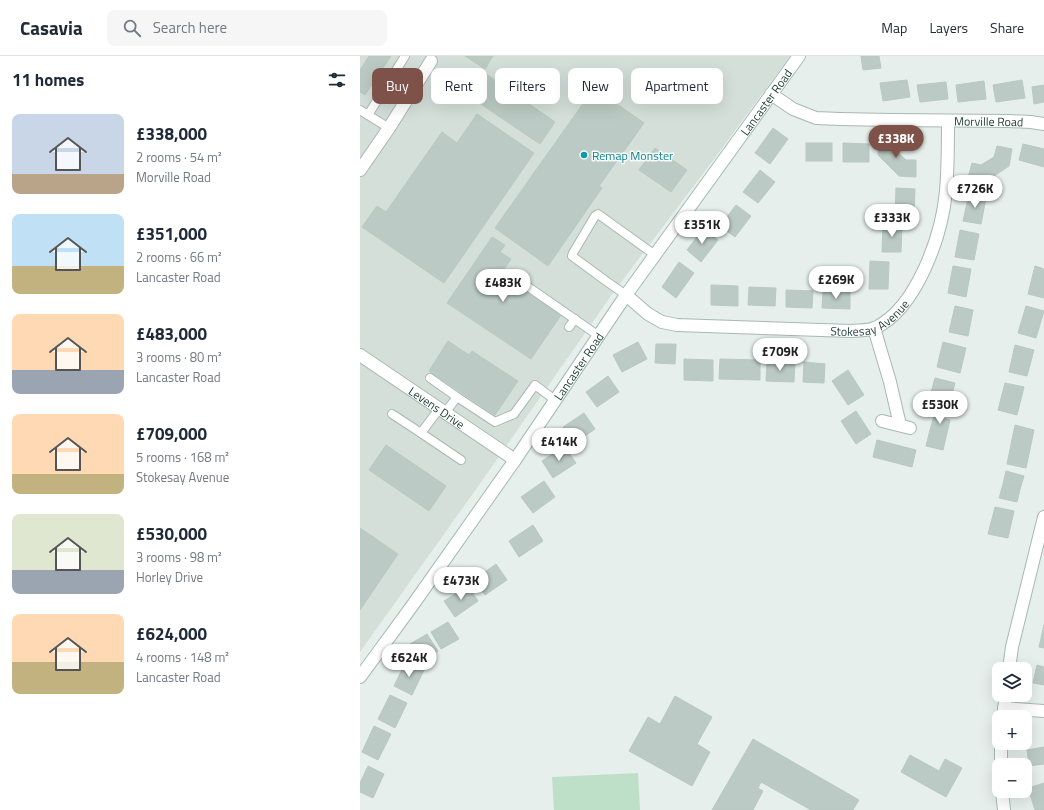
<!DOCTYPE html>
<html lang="en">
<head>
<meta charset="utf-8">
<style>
	:root { --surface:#fff; --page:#f6f6f7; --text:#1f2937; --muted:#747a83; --line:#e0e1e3; --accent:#7f5249 }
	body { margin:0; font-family:"Titillium Web",sans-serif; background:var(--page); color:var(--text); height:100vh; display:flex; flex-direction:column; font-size:15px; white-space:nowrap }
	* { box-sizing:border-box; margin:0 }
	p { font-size:13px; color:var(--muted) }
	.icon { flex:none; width:22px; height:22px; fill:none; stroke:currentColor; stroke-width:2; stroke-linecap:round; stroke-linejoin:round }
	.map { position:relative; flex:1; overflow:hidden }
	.details { display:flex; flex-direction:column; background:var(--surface); width:360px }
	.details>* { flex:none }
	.hud { position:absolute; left:12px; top:12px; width:380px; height:36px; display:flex; gap:8px }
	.fabs { position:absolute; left:632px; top:606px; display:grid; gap:8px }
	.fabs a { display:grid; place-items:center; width:40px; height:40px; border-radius:8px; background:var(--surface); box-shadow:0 4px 16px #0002; font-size:20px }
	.price { position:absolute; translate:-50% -34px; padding:0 9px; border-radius:14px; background:#fff; color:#222; font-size:13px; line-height:26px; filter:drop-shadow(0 1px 2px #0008) }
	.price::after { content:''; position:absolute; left:50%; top:24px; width:12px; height:9px; margin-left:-6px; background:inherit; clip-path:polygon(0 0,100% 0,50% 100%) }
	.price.current { background:var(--accent); color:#fff }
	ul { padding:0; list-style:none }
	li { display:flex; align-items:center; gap:12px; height:100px; padding:0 12px }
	li span { display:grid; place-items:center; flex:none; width:112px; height:80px; border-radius:8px; color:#555 }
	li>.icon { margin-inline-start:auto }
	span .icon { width:48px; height:48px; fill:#fffc; stroke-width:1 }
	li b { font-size:17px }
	h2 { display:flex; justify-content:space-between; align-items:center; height:48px; padding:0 12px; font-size:17px }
	.pill { padding:0 14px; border-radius:8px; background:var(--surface); box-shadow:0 4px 16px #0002; font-size:14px; line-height:36px }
	.pill.current { background:var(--accent); color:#fff }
	header { display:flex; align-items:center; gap:24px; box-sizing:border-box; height:56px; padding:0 20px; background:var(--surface); border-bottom:1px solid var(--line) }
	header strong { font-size:19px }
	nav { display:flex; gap:22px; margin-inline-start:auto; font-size:14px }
	.search { width:280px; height:36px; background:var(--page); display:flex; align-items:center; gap:10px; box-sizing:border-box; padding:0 14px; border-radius:8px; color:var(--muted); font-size:15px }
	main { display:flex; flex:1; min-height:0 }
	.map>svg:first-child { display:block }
	.built { fill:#d4dfda }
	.pitch { fill:#bfe0c8 }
	.building { fill:#bbcac4; stroke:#b8c9c2 }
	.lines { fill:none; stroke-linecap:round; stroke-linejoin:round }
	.lane-casing { stroke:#a8b8b2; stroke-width:10 }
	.street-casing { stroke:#a8b8b2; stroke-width:14 }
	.secondary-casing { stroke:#a4bbb3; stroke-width:14 }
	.lane { stroke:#fff; stroke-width:8 }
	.street { stroke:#fff; stroke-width:12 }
	.secondary { stroke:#fff; stroke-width:12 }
	.culture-dot { fill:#0f9aa8; stroke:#f7fbf9; stroke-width:1.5 }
	.labels { text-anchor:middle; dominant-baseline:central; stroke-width:3; stroke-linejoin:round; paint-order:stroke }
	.street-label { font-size:12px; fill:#24423a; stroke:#f7fbf9 }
	.culture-label { font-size:12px; fill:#0d838f; stroke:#f7fbf9; text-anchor:start }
</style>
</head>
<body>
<header>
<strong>Casavia</strong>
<div class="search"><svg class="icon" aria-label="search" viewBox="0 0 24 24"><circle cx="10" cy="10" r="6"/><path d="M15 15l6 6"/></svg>Search here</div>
<nav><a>Map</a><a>Layers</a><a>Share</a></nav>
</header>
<main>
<section class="details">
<h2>11 homes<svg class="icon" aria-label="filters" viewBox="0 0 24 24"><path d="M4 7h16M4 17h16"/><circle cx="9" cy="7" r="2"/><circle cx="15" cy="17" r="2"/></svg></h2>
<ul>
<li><span style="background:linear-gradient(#c9d6e8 75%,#b9a48a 0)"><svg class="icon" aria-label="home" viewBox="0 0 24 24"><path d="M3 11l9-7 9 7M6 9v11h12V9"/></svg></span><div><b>£338,000</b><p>2 rooms · 54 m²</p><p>Morville Road</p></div></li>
<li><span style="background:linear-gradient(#bfe0f5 65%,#c2b280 0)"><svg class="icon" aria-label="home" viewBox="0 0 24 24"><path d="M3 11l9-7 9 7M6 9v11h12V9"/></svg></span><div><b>£351,000</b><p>2 rooms · 66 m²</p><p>Lancaster Road</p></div></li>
<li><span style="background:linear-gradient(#ffd9b3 70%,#9aa5b1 0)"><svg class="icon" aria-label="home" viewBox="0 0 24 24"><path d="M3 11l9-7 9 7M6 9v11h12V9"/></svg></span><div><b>£483,000</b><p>3 rooms · 80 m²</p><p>Lancaster Road</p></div></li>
<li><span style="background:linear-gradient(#ffd9b3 75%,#c2b280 0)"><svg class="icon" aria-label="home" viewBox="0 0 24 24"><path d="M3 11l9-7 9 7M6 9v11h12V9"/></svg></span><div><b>£709,000</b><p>5 rooms · 168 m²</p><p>Stokesay Avenue</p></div></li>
<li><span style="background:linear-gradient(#dfe7d0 70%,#9aa5b1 0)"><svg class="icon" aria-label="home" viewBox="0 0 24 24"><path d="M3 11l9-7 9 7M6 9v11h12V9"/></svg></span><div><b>£530,000</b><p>3 rooms · 98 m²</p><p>Horley Drive</p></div></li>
<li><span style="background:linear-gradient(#ffd9b3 60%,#c2b280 0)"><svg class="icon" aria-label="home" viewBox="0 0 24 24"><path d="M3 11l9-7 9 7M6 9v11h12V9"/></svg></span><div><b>£624,000</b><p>4 rooms · 148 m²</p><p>Lancaster Road</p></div></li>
</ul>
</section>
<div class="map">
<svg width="684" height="754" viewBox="0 0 684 754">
	<rect width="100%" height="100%" fill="#e6efeb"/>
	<polygon class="built" points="0,0 430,0 354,103 253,237 124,422 0,596"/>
	<polygon class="pitch" points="278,717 280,754 194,754 192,721"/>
	<g class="building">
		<polygon points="9,0 31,0 5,39 0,36 0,14"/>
		<polygon points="105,0 133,0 125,13"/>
		<polygon points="501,0 519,0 521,12 503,14"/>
		<polygon points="119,13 195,66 180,88 103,36"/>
		<polygon points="547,24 550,41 523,45 520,27"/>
		<polygon points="662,24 665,42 636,46 633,29"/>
		<polygon points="624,25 626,43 598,46 596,29"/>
		<polygon points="586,26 588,43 560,46 557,29"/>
		<polygon points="684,29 684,46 674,48 672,31"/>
		<polygon points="234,32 284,67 239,130 242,132 188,210 135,172"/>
		<polygon points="117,58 174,97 84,227 2,171 17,150 26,156 82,76 97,87"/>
		<polygon points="413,72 428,83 410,108 395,97"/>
		<polygon points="519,83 535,84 535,94 546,104 556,104 556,121 539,120 518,99"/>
		<rect x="446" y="87" width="26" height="18"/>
		<polygon points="483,87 509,88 509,106 483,106"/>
		<polygon points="663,88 684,93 684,111 659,104"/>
		<polygon points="637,90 652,93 649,110 625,126 608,122 612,107 621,109 634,101"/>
		<polygon points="295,92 327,114 311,136 279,114"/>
		<polygon points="400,114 415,126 398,147 383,136"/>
		<polygon points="536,132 555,133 554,159 535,159"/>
		<polygon points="609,138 626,142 621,168 603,165"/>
		<polygon points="376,149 391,160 375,181 360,170"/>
		<polygon points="523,168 542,168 541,196 522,196"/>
		<polygon points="343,173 358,184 341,206 327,194"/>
		<polygon points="600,174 619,178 614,204 595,201"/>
		<polygon points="132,181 145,189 140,196 151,203 140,219 201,259 171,303 87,247"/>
		<polygon points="510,205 529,206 528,233 509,233"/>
		<polygon points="319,206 334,217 316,242 302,231"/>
		<polygon points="593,210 611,213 606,241 588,237"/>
		<polygon points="675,210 684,213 684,242 668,238"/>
		<polygon points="351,229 378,230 378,250 351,249"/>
		<polygon points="389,231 416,232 415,250 388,249"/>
		<polygon points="426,234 453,235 452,252 426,251"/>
		<polygon points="463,235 490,236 490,253 462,252"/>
		<polygon points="595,250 613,254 608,280 589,276"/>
		<polygon points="666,250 684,255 676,282 658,277"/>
		<polygon points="88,285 109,299 112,295 158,325 135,359 69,315"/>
		<polygon points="278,286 287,303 262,316 253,299"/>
		<polygon points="583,286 606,292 600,317 577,311"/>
		<polygon points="296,288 316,288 315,308 295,307"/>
		<polygon points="655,289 674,294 667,320 649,316"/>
		<polygon points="324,303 353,304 353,325 324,324"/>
		<polygon points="360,303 400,304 400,324 359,323"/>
		<polygon points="407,305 435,306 434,326 406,325"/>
		<polygon points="444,306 465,308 464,327 443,326"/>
		<polygon points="488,314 504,339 488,349 472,325"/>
		<polygon points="248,320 259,336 237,351 226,336"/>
		<polygon points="575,322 595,327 588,353 568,348"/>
		<polygon points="645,327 664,331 657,359 638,354"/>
		<polygon points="496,355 511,378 496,388 481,365"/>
		<polygon points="224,357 235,373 214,388 203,371"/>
		<polygon points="574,360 590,364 587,377 570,374"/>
		<polygon points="655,369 674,374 666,412 647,408"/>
		<polygon points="570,374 587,377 583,394 566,390"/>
		<polygon points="517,384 556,394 552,411 513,401"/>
		<polygon points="26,389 86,430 69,455 9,414"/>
		<polygon points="204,390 216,407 193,422 182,405"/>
		<polygon points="646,415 664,420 660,433 643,428"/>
		<polygon points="184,425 195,441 173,457 161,441"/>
		<polygon points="643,428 660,433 657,446 639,442"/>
		<polygon points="635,451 654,455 648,482 628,478"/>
		<polygon points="173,469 183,485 159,501 149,485"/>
		<polygon points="0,472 38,498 0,554"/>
		<polygon points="136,508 147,524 125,539 114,524"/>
		<polygon points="108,530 118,545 95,561 84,545"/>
		<polygon points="88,566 99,583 81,593 71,576"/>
		<polygon points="684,569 684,592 679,591"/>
		<polygon points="67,578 78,595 61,606 50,588"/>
		<polygon points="46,605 64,614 52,639 34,630"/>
		<polygon points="677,609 684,611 684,629 673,627"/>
		<polygon points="30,639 47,647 35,672 18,663"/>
		<polygon points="315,640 352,661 337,688 350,696 332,730 269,695 288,661 300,668"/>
		<polygon points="14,670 31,678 18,704 2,696"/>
		<polygon points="393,683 499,744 493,754 451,754 401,726 398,732 403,735 393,754 352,754"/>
		<polygon points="684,691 684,708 669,710 667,694"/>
		<polygon points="550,699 579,715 585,703 602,712 586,741 541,716"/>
		<polygon points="8,710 24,718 13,742 0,736 0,727"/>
		<polygon points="684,727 684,754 675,754 668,732"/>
	</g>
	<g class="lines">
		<g class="lane-casing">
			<g id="lane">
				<polyline points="0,54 29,72"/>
				<polyline points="8,59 45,0"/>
				<polyline points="154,221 239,280"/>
				<polyline points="266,239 246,225 212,200 213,197 235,160 238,158 295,199"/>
				<polyline points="209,271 215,263"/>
				<polyline points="70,322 97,341"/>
				<polyline points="79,353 61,377 101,404"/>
				<polyline points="85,357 97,341 135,366 154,358 175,329 195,344"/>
				<polyline points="32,358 61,377"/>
			</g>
		</g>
		<g class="street-casing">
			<g id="street">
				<path id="s1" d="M411 38 433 53 456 62 480 63 531 64 648 65 671 66 684 68"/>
				<polyline points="0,114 29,72 71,5"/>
				<path id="s2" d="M266 239 288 258 302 266 317 269 491 275C498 274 508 275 515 272 557 252 582 179 586 135 588 112 588 88 588 65"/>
				<polyline points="514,272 530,326 540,369"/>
				<path id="s3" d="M0 299 155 404"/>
				<polyline points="522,365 550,372"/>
				<polyline points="644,652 684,655"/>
			</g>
		</g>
		<g class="secondary-casing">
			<g id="secondary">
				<polyline points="649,613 652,591 684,461"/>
				<path id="s4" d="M0 621 52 550 155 404 266 239 439 0"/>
				<polyline points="643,661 646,639"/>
				<polyline points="641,687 641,709"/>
				<polyline points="642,735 644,754"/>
			</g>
		</g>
		<use href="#lane" class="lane"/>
		<use href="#street" class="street"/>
		<use href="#secondary" class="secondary"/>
	</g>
	<circle class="culture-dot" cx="224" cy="99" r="4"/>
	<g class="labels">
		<g class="street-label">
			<text stroke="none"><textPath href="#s4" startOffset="704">Lancaster Road</textPath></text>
			<text stroke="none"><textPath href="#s1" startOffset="224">Morville Road</textPath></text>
			<text stroke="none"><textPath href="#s2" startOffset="257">Stokesay Avenue</textPath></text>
			<text stroke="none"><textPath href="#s4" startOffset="380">Lancaster Road</textPath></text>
			<text stroke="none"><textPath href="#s3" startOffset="93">Levens Drive</textPath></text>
		</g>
		<g class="culture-label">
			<text x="232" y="99">Remap Monster</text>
		</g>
	</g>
</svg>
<div class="fabs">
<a><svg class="icon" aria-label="layers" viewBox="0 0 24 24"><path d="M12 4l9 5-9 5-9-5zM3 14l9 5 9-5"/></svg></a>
<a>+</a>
<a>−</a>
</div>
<b class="price current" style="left:536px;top:103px">£338K</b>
<b class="price" style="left:615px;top:153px">£726K</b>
<b class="price" style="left:532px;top:182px">£333K</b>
<b class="price" style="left:342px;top:189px">£351K</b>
<b class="price" style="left:476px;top:244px">£269K</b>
<b class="price" style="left:143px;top:247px">£483K</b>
<b class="price" style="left:420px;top:316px">£709K</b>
<b class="price" style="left:580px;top:369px">£530K</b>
<b class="price" style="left:199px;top:406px">£414K</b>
<b class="price" style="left:101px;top:545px">£473K</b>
<b class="price" style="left:49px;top:622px">£624K</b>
<div class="hud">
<a class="pill current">Buy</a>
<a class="pill">Rent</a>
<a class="pill">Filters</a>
<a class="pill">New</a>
<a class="pill">Apartment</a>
</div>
</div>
</main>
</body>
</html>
